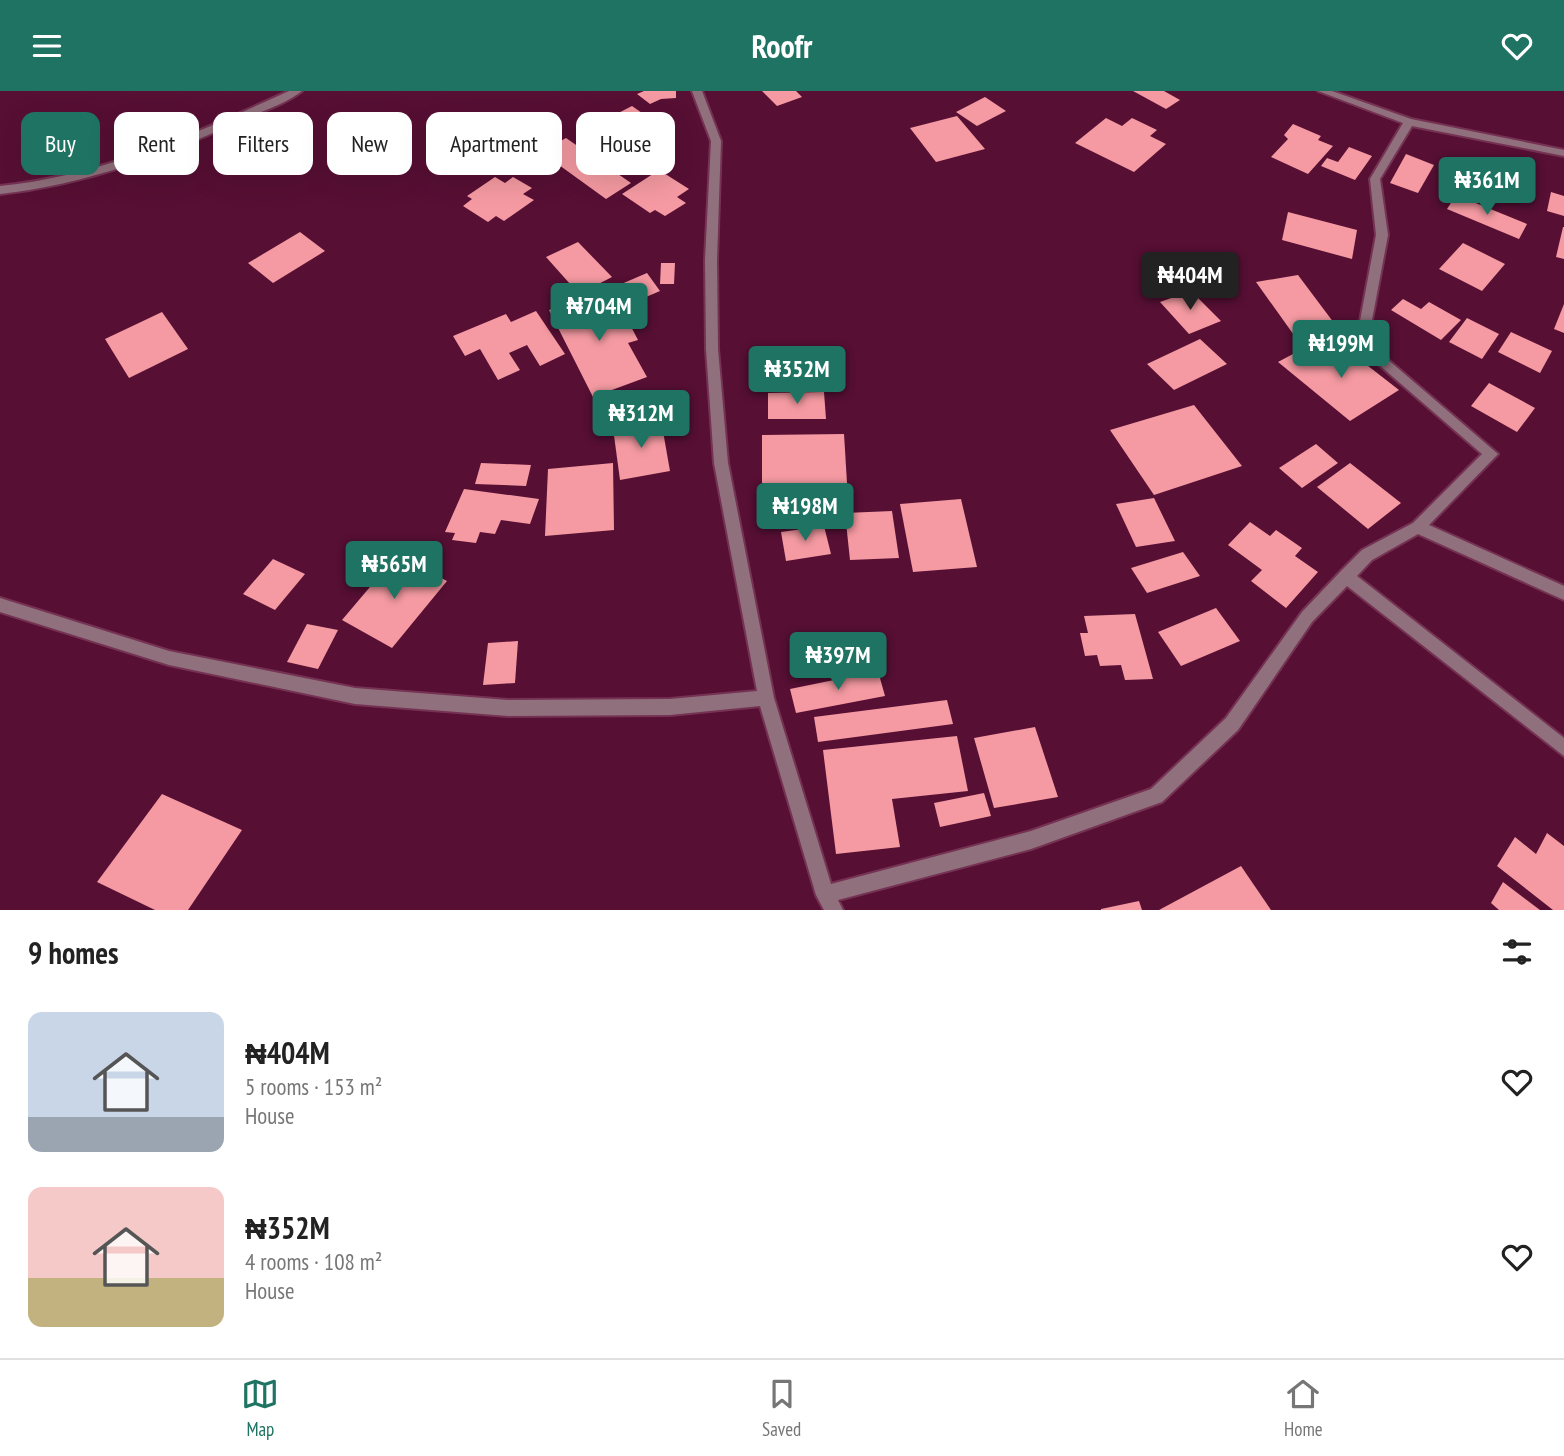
<!DOCTYPE html>
<html lang="en">
<head>
<meta charset="utf-8">
<style>
	:root { --surface:#fff; --page:#f6f6f6; --text:#222; --muted:#767676; --line:#e0e0e0; --accent:#1f7362 }
	body { margin:0; font-family:"PT Sans Narrow",sans-serif; background:var(--page); color:var(--text); height:100vh; display:flex; flex-direction:column; font-size:26px; white-space:nowrap }
	* { box-sizing:border-box; margin:0 }
	p { font-size:23px; color:var(--muted) }
	.icon { flex:none; width:38px; height:38px; fill:none; stroke:currentColor; stroke-width:2; stroke-linecap:round; stroke-linejoin:round }
	.map { position:relative; height:819px; overflow:hidden }
	.side { display:flex; flex-direction:column; background:var(--surface); flex:1 }
	.side>* { flex:none }
	.top-card { position:absolute; left:21px; top:21px; width:700px; height:63px; display:flex; gap:14px }
	.price { position:absolute; translate:-50% -60px; padding:0 16px; border-radius:7px; background:var(--accent); color:#fff; font-size:23px; line-height:46px; filter:drop-shadow(0 2px 4px #0008) }
	.price::after { content:''; position:absolute; left:50%; top:42px; width:21px; height:16px; margin-left:-10px; background:inherit; clip-path:polygon(0 0,100% 0,50% 100%) }
	.price.on { background:#222; color:#fff }
	ul { padding:0; list-style:none }
	li { display:flex; align-items:center; gap:21px; height:175px; padding:0 28px }
	li span { display:grid; place-items:center; flex:none; width:196px; height:140px; border-radius:14px; color:#555 }
	li>.icon { margin-inline-start:auto }
	span .icon { width:84px; height:84px; fill:#fffc; stroke-width:1 }
	li b { font-size:30px }
	h2 { display:flex; justify-content:space-between; align-items:center; height:84px; padding:0 28px; font-size:30px }
	.chip { padding:0 24px; border-radius:14px; background:var(--surface); box-shadow:0 7px 28px #0002; font-size:24px; line-height:63px }
	.chip.on { background:var(--accent); color:#fff }
	header { display:flex; justify-content:space-between; align-items:center; height:91px; padding:0 28px; background:var(--accent); color:#fff; font-size:32px; font-weight:700 }
	.tabs { display:flex; justify-content:space-around; align-items:center; height:98px; border-top:2px solid var(--line); background:var(--surface); font-size:19px; color:var(--muted) }
	.tabs a { display:grid; justify-items:center; gap:4px }
	.tabs .on { color:var(--accent) }
	.map>svg:first-child { display:block }
	.building { fill:#f59aa2 }
	.lines { fill:none; stroke-linecap:round; stroke-linejoin:round }
	.street-casing { stroke:#753253; stroke-width:4 }
	.street { fill:#90707c; fill-rule:evenodd }
</style>
</head>
<body>
<header><svg class="icon" aria-label="menu" viewBox="0 0 24 24"><path d="M4 6h16M4 12h16M4 18h16"/></svg>Roofr<svg class="icon" aria-label="heart" viewBox="0 0 24 24"><path d="M12 20l-8-8c-3-5 5-10 8-4 3-6 11-1 8 4z"/></svg></header>
<div class="map">
<svg width="1564" height="819" viewBox="0 0 1564 819">
	<rect width="100%" height="100%" fill="#570f34"/>
	<g class="building">
		<polygon points="644,0 676,0 676,7 661,8 650,13 637,3"/>
		<polygon points="762,0 796,0 802,6 777,15"/>
		<polygon points="1133,0 1164,0 1180,9 1166,18"/>
		<polygon points="985,6 1006,20 977,35 956,21"/>
		<polygon points="632,15 665,38 650,47 657,52 640,62 627,52 616,57 589,37"/>
		<polygon points="957,25 985,58 936,71 910,37"/>
		<polygon points="1106,27 1122,35 1132,27 1157,39 1150,45 1166,53 1134,81 1075,52"/>
		<polygon points="1293,33 1321,45 1318,49 1333,55 1308,83 1271,66 1288,48 1284,44"/>
		<polygon points="566,47 631,92 606,108 541,61"/>
		<polygon points="1349,56 1372,65 1355,89 1321,75 1327,67 1338,71"/>
		<polygon points="1406,63 1434,74 1418,102 1390,92"/>
		<polygon points="659,79 689,98 677,106 686,112 665,125 655,119 650,122 622,103"/>
		<polygon points="495,86 505,92 513,86 532,97 523,103 534,109 504,130 496,125 488,131 463,115 472,108 467,105"/>
		<polygon points="1551,101 1564,105 1564,125 1547,120"/>
		<polygon points="1456,104 1527,133 1519,148 1447,118"/>
		<polygon points="1288,121 1357,139 1352,168 1282,149"/>
		<polygon points="1563,136 1564,136 1564,168 1556,166"/>
		<polygon points="300,141 325,160 273,192 248,172"/>
		<polygon points="578,151 612,186 579,203 546,166"/>
		<polygon points="1463,152 1505,173 1482,200 1439,178"/>
		<polygon points="661,172 675,172 674,193 660,193"/>
		<polygon points="647,182 660,200 625,215 612,197"/>
		<polygon points="1298,184 1340,240 1296,247 1256,191"/>
		<polygon points="604,200 619,228 626,226 638,249 628,252 647,286 593,306 549,219"/>
		<polygon points="1191,200 1221,230 1189,243 1160,211"/>
		<polygon points="1403,208 1421,218 1429,211 1461,229 1441,249 1391,219"/>
		<polygon points="1564,213 1564,242 1554,238"/>
		<polygon points="536,220 565,263 540,275 527,254 509,262 520,279 498,289 480,258 465,265 453,245 506,223 511,231"/>
		<polygon points="162,221 188,258 129,287 105,248"/>
		<polygon points="1467,227 1499,243 1482,268 1449,251"/>
		<polygon points="1511,241 1552,260 1540,282 1498,261"/>
		<polygon points="1200,248 1227,273 1174,299 1147,273"/>
		<polygon points="1336,250 1399,299 1350,330 1278,271 1293,263 1302,271"/>
		<polygon points="1489,292 1535,317 1517,341 1471,315"/>
		<polygon points="824,301 826,328 768,328 768,302"/>
		<polygon points="1194,314 1242,375 1154,404 1110,339"/>
		<polygon points="661,329 670,380 620,389 613,337"/>
		<polygon points="844,343 847,392 762,392 762,344"/>
		<polygon points="1316,353 1338,372 1302,397 1279,377"/>
		<polygon points="481,372 531,374 526,395 475,393"/>
		<polygon points="613,372 614,439 545,445 548,378"/>
		<polygon points="1350,372 1401,412 1368,438 1317,396"/>
		<polygon points="464,398 539,408 530,433 501,429 495,443 480,441 476,452 452,449 455,442 445,441"/>
		<polygon points="1154,407 1175,450 1136,456 1116,413"/>
		<polygon points="961,408 977,476 913,481 900,413"/>
		<polygon points="892,420 899,467 850,469 845,422"/>
		<polygon points="1250,431 1270,445 1276,439 1302,457 1295,465 1318,481 1286,517 1251,490 1262,479 1228,454"/>
		<polygon points="824,435 831,463 786,470 781,441"/>
		<polygon points="1183,461 1200,485 1147,502 1131,477"/>
		<polygon points="397,464 447,490 392,557 342,529"/>
		<polygon points="273,468 305,483 275,519 243,503"/>
		<polygon points="1216,517 1240,550 1181,575 1158,541"/>
		<polygon points="1135,523 1153,588 1125,589 1121,574 1100,575 1097,564 1085,565 1080,542 1088,542 1084,525"/>
		<polygon points="307,533 338,539 318,578 287,571"/>
		<polygon points="518,550 515,592 483,594 488,552"/>
		<polygon points="878,580 885,605 796,622 790,598"/>
		<polygon points="947,609 953,633 818,651 814,626"/>
		<polygon points="1035,636 1058,706 994,717 974,647"/>
		<polygon points="957,645 968,700 892,708 900,756 836,763 823,659"/>
		<polygon points="984,702 991,725 940,736 934,712"/>
		<polygon points="162,703 242,739 188,819 155,819 97,791"/>
		<polygon points="1547,742 1564,755 1564,819 1553,819 1497,775 1515,746 1536,763"/>
		<polygon points="1241,775 1271,819 1159,819"/>
		<polygon points="1503,791 1540,819 1499,819 1491,812"/>
		<polygon points="1139,810 1142,819 1101,819 1101,818"/>
	</g>
	<g class="lines">
		<g class="street-casing">
			<g id="street">
				<path d="M289 0H302C287 12 263 20 244 28 166 64 87 93 0 103V95C105 84 194 43 289 0Z"/>
				<polygon points="692,0 702,0 721,50 717,169 718,258 728,372 774,607 831,793 1031,740 1151,698 1226,627 1302,521 1341,480 1362,459 1413,432 1482,363 1378,273 1357,246 1376,144 1370,88 1403,32 1318,0 1332,0 1411,28 1564,59 1564,65 1412,35 1380,88 1388,144 1369,245 1386,267 1498,363 1429,434 1564,495 1564,509 1418,443 1372,469 1357,485 1564,647 1564,665 1347,495 1312,531 1238,639 1162,711 1031,758 838,809 843,819 824,819 816,804 760,615 670,624 508,625 355,613 169,574 0,521 0,507 169,560 355,597 508,609 670,608 757,600 714,372 706,258 705,169 711,50"/>
			</g>
		</g>
		<use href="#street" class="street"/>
	</g>
</svg>
<b class="price" style="left:1487px;top:126px">₦361M</b>
<b class="price on" style="left:1190px;top:221px">₦404M</b>
<b class="price" style="left:599px;top:252px">₦704M</b>
<b class="price" style="left:1341px;top:289px">₦199M</b>
<b class="price" style="left:797px;top:315px">₦352M</b>
<b class="price" style="left:641px;top:359px">₦312M</b>
<b class="price" style="left:805px;top:452px">₦198M</b>
<b class="price" style="left:394px;top:510px">₦565M</b>
<b class="price" style="left:838px;top:601px">₦397M</b>
<div class="top-card">
<a class="chip on">Buy</a>
<a class="chip">Rent</a>
<a class="chip">Filters</a>
<a class="chip">New</a>
<a class="chip">Apartment</a>
<a class="chip">House</a>
</div>
</div>
<section class="side">
<h2>9 homes<svg class="icon" aria-label="filters" viewBox="0 0 24 24"><path d="M4 7h16M4 17h16"/><circle cx="9" cy="7" r="2"/><circle cx="15" cy="17" r="2"/></svg></h2>
<ul>
<li><span style="background:linear-gradient(#c9d6e8 75%,#9aa5b1 0)"><svg class="icon" aria-label="home" viewBox="0 0 24 24"><path d="M3 11l9-7 9 7M6 9v11h12V9"/></svg></span><div><b>₦404M</b><p>5 rooms · 153 m²</p><p>House</p></div><svg class="icon" aria-label="heart" viewBox="0 0 24 24"><path d="M12 20l-8-8c-3-5 5-10 8-4 3-6 11-1 8 4z"/></svg></li>
<li><span style="background:linear-gradient(#f6c9c9 65%,#c2b280 0)"><svg class="icon" aria-label="home" viewBox="0 0 24 24"><path d="M3 11l9-7 9 7M6 9v11h12V9"/></svg></span><div><b>₦352M</b><p>4 rooms · 108 m²</p><p>House</p></div><svg class="icon" aria-label="heart" viewBox="0 0 24 24"><path d="M12 20l-8-8c-3-5 5-10 8-4 3-6 11-1 8 4z"/></svg></li>
</ul>
</section>
<nav class="tabs">
<a class="on"><svg class="icon" aria-label="map" viewBox="0 0 24 24"><path d="M3 6l6-2 6 2 6-2v14l-6 2-6-2-6 2zM9 4v14M15 6v14"/></svg>Map</a>
<a><svg class="icon" aria-label="saved" viewBox="0 0 24 24"><path d="M7 4h10v16l-5-4-5 4z"/></svg>Saved</a>
<a><svg class="icon" aria-label="home" viewBox="0 0 24 24"><path d="M3 11l9-7 9 7M6 9v11h12V9"/></svg>Home</a>
</nav>
</body>
</html>
